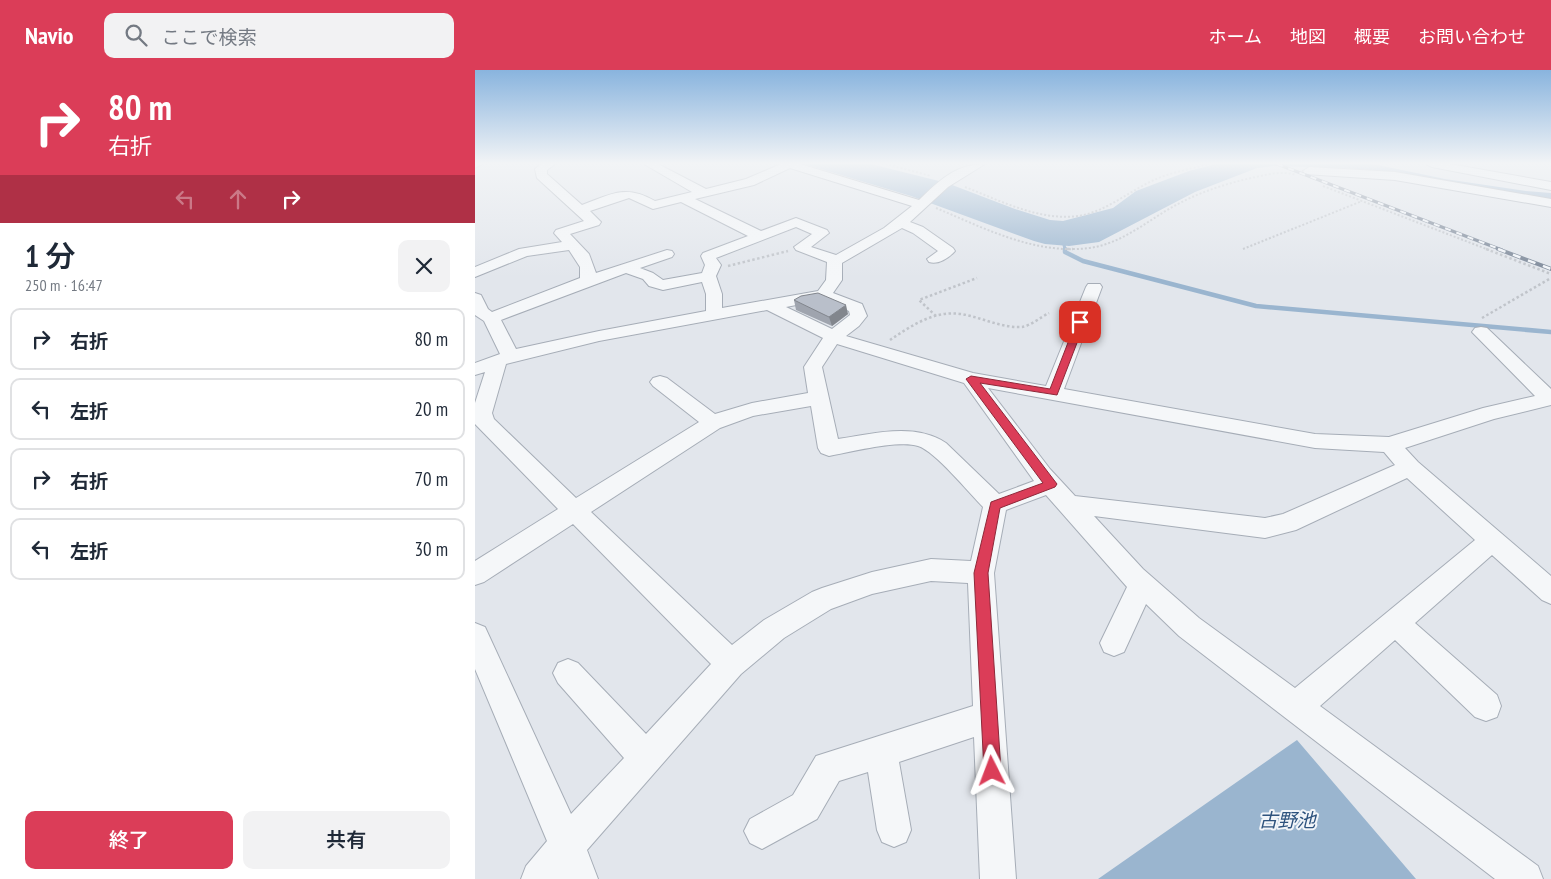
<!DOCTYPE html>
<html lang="ja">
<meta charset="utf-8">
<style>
body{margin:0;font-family:"PT Sans Narrow","Noto Sans JP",sans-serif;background:#f2f2f3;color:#1f2937;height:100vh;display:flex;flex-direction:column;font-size:19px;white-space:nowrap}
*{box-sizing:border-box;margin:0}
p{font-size:16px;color:#747a83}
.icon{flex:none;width:28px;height:28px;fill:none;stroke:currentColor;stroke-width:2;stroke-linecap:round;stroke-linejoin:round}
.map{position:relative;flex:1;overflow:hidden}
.panel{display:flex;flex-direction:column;background:#fff;width:475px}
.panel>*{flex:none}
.top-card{background:#db3d58;color:#fff;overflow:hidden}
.pin{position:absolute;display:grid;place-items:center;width:42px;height:42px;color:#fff;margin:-21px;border-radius:10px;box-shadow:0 2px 8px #0006}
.me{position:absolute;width:55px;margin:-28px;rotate:357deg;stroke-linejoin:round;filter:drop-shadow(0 0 4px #0008)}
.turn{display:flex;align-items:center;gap:18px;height:105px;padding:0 25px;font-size:22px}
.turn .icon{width:65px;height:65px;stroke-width:2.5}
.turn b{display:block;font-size:35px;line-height:42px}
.lanes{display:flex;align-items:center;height:48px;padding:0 25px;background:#0003;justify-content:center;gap:25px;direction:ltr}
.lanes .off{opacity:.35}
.round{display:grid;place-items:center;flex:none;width:52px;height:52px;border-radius:10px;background:#f2f2f3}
.headline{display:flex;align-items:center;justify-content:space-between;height:85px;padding:0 25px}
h1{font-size:30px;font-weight:600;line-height:38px}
.cta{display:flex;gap:10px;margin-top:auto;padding:10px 25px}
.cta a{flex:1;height:58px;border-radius:10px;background:#db3d58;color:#fff;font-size:20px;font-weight:600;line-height:58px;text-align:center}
.cta a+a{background:#f2f2f3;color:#1f2937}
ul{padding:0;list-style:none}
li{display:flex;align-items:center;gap:15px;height:62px;margin:0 10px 8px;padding:0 15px;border:2px solid #e0e1e3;border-radius:10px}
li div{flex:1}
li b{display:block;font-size:19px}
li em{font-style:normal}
header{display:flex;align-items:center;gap:30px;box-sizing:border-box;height:70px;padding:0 25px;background:#db3d58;color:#fff}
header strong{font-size:24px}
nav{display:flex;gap:28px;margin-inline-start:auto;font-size:18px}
.search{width:350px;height:45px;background:#f2f2f3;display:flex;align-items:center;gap:12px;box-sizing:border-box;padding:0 18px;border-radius:10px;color:#747a83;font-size:19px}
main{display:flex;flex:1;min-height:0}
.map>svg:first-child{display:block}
</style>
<header>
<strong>Navio</strong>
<div class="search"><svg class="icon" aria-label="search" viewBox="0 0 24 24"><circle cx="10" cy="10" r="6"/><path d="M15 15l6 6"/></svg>ここで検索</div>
<nav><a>ホーム</a><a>地図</a><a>概要</a><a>お問い合わせ</a></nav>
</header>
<main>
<section class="panel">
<div class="top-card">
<div class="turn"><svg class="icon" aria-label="right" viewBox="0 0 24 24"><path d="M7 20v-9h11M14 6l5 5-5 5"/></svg><div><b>80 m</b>右折</div></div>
<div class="lanes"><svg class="icon off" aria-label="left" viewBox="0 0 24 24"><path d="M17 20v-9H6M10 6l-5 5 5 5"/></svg><svg class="icon off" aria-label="ahead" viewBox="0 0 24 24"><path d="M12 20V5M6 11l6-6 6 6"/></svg><svg class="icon" aria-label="right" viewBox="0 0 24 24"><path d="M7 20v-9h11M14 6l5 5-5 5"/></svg></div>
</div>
<div class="headline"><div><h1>1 分</h1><p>250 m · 16:47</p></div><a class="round"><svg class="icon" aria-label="close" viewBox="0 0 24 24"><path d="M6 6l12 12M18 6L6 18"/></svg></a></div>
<ul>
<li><svg class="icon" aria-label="right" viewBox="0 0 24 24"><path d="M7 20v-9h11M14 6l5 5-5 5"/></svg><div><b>右折</b></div><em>80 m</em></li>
<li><svg class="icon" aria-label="left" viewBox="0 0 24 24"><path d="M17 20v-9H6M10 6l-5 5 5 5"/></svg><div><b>左折</b></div><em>20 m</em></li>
<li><svg class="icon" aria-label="right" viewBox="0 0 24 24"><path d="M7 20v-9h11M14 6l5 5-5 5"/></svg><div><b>右折</b></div><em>70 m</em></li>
<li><svg class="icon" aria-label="left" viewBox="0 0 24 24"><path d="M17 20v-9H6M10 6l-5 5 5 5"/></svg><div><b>左折</b></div><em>30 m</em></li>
</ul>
<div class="cta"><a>終了</a><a>共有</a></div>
</section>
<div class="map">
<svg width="1076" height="809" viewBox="0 0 1076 809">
<rect width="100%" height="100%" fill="#e2e6ec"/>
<path fill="#9ab5cf" d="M 329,94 L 396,94 L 472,113 L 540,139 L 575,150 L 588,151 L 638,138 L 661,121 L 714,101 L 741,94 L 898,94 L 970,109 L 1051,121 L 1076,123 L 1076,130 L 914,102 L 871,98 L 800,96 L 782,98 L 720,122 L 624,172 L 594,176 L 570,174 L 559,171 L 436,126 Z
M 822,670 L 941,809 L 623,809 Z"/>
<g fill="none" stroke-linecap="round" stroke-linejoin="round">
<path stroke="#9ab5cf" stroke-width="3" d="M 588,169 L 590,180"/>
<path stroke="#9ab5cf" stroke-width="4.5" d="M 590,179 L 590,182 L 608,191 L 781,236 L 1076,262"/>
<g stroke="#a6adb7" stroke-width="2">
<path id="minor" d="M 0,94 L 7,94 L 0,98 Z
M 66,94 L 80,94 L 72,100 L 72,104 L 107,135 C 136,124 151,114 180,131 L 217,122 L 169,94 L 183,94 L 231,119 L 271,109 L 306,94 L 325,94 L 444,130 C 464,111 480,94 510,94 L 473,117 L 435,152 L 448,157 L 478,178 L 480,181 C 474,188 463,195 454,192 L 452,189 L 463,181 L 438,163 L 427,158 L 367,193 L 367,210 L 358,223 L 387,234 L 392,246 L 384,256 L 371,266 L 498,303 L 571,316 L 611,217 L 613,214 L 625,214 L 627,217 L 589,319 L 840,364 L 914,367 L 1008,338 L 1060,326 L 997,262 L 1000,258 L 1006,257 L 1012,258 L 1076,319 L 1076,335 L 1019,349 L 930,378 L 943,392 L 1076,506 L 1076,534 L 1067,530 L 1017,485 L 940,553 L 1022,625 L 1026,636 L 1022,647 L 1011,651 L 1000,647 L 920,570 L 845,636 L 1063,796 L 1068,809 L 1020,809 L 704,566 L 671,534 L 649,582 L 639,586 L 629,582 L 625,573 L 652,517 L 571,425 L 531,440 L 519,503 L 541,809 L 505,809 L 499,667 L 424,692 L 436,760 L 431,772 L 419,777 L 407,772 L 402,760 L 393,702 L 364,711 L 342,749 L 287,779 L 275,773 L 269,761 L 275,749 L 318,725 L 341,686 L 498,636 L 493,513 L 456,511 L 397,524 L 356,539 L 309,568 L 266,604 L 112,780 L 123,809 L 46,809 L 51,796 L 72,771 L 0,599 L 0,553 L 10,557 L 96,744 L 149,688 L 83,613 L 78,603 L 83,593 L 93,589 L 103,593 L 171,664 L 236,594 L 98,454 L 9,512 L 0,515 L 0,491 L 83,439 L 0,354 L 0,333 L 10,302 L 0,305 L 0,293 L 25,284 L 9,251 L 0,245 L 0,223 L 6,225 L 13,239 L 17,242 L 105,208 L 105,197 L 94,180 L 52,186 L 0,207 L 0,197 L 44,179 L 87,172 L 79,163 L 81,160 L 109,151 L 62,108 L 60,99 ZM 315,98 L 437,136 L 409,158 L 361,185 L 336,177 L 354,163 L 352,160 L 321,148 L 286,161 L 220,129 L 279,115 ZM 154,128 L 178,139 L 206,132 L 273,166 L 228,183 L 226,186 L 230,195 L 227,203 L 188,210 L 178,203 L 165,198 L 197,187 L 199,184 L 197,181 L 192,180 L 121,203 L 114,184 L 95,164 L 124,155 L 126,152 L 115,141 ZM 321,157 L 337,164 L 319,177 L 321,180 L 352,192 L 351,210 L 343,221 L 247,238 L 247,224 L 241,206 L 246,195 L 241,188 ZM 151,203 L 168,209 L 174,216 L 188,220 L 227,212 L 231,224 L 231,241 L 124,261 L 41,279 L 26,250 ZM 347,230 L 374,241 L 375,245 L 357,259 L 311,237 ZM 292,240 L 348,268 L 329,297 L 333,323 L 277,333 L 240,344 L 192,308 L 185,306 L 178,308 L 175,312 L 178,316 L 224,352 L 101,428 L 19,349 L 17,343 L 31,294 L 124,271 ZM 362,274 L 489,313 L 559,411 L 524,424 L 471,373 C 439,352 398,364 363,369 L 347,297 ZM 513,318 L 840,378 L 909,382 L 920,395 L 808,444 L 790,448 L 600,426 L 575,399 ZM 336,336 L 343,378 L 346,383 L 354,386 C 376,382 423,370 443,376 C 460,381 494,423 508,437 L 496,491 L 456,489 L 397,502 L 347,518 L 337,522 L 289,550 L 257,575 L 116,442 L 245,358 L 278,346 ZM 932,408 L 1000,470 L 820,618 L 724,548 L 668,499 L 619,446 L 790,468 L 821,460 Z
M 951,94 L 975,94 L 1076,112 L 1076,120 L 957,97 Z
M 834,97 L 920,102 L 1076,129 L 1076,137 L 920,110 L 830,104 L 828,101 Z"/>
</g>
<path stroke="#c0c4ca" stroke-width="2" stroke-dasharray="2 2" stroke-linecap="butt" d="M 410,94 L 456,106
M 848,116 L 1014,180
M 490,117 C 526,131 564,151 603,146 C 631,142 654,121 679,110 C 696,102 716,99 734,94
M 461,138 C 509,158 560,185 614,178 C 647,174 673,150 701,135 C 725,122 750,114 776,108 C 791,105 806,100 821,105
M 768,179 L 887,131"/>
<path stroke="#c0c4ca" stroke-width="2.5" stroke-dasharray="2.5 2.5" stroke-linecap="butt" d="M 592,179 L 598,179
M 1011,179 L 1076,204
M 253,196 L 313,181
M 461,246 L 444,230 L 502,208
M 1007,248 L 1076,208
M 415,270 C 436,256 459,240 486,244 C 506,247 525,258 547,257 C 555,256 566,247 574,243"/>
<use href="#minor" fill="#f5f7f9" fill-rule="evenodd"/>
<g stroke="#7a8697" stroke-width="3">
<path id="rail-far1" d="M 802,94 L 1027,180"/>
</g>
<g stroke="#7a8697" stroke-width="4">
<path id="rail" d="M 1023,179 L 1076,199"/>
</g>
<use href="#rail-far1" stroke="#f2f5f9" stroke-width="2" stroke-dasharray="6" stroke-linecap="butt"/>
<use href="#rail" stroke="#f2f5f9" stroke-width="2.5" stroke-dasharray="8" stroke-linecap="butt"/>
</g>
<path fill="#9fa4ae" d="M 319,230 L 373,244 L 357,256 L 321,240 Z"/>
<path fill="#82868d" d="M 371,235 L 373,244 L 357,256 L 354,247 Z"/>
<path fill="#b9bfca" stroke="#82868d" d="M 343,223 L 371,235 L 354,247 L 319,230 L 326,226 Z"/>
<linearGradient id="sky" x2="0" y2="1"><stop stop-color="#89b4de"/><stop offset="0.45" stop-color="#f2f4f6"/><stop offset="1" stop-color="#f2f4f6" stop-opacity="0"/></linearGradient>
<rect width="1076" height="207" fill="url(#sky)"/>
<path fill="#db3d58" stroke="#8e2839" d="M 605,250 L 610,252 L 582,325 L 505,313 L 582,414 L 580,417 L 525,438 L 513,503 L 526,701 L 523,707 L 517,709 L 511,707 L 509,701 L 499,503 L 516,432 L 568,413 L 491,309 L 496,306 L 575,319 L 601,252 Z"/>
<g text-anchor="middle" stroke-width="4" stroke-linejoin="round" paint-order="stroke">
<g font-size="19" font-style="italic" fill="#2e537e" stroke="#f2f5f9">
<text x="812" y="757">古野池</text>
</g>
</g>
</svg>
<div class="pin" style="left:605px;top:252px;background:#d93025"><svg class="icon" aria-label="arrive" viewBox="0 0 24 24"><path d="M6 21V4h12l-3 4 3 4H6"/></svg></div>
<svg class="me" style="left:517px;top:701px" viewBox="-20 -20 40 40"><path d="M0-17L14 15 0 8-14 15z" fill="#db3d58" stroke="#fff" stroke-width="4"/></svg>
</div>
</main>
